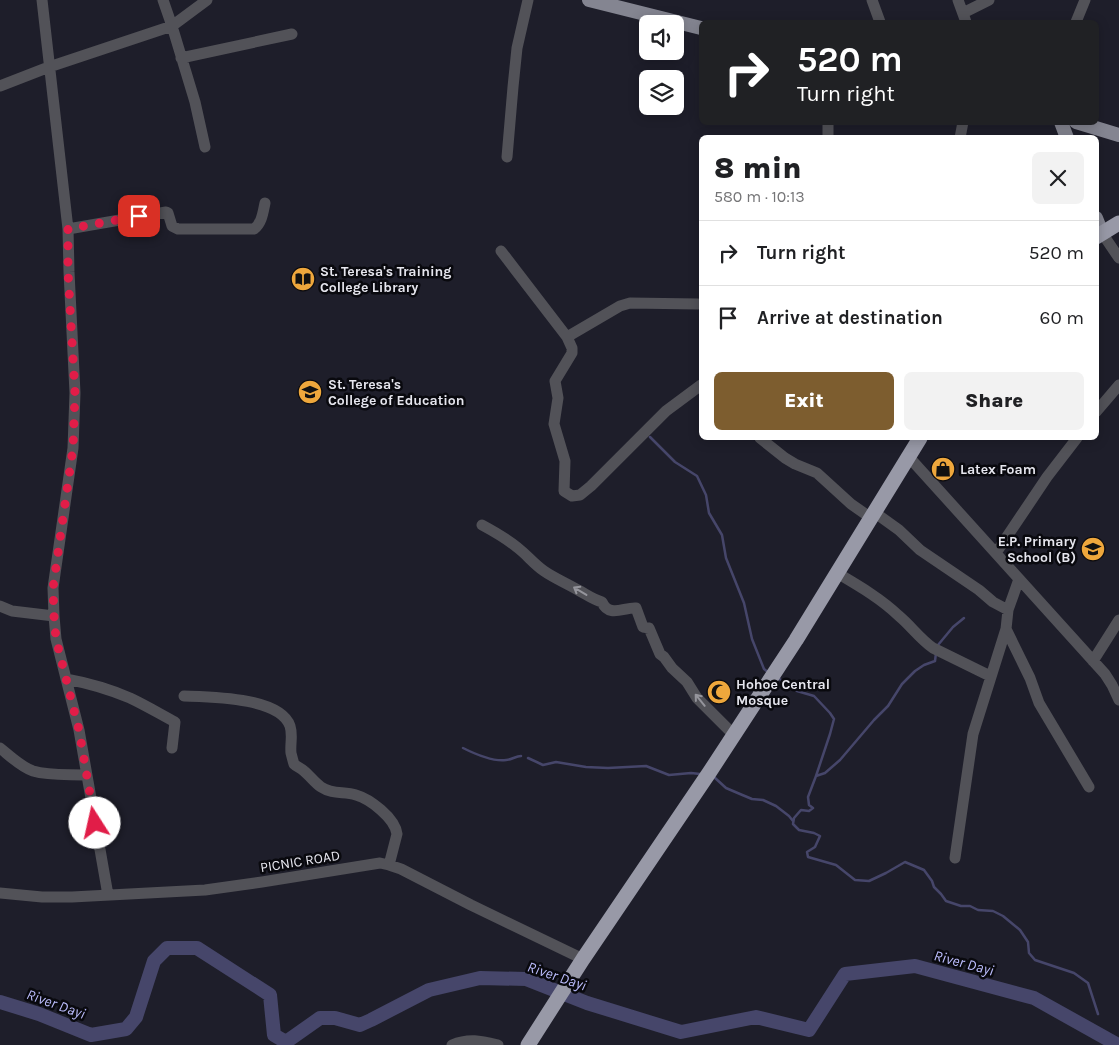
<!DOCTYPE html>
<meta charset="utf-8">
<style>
body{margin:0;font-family:Karla,sans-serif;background:#f2f2f2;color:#202124;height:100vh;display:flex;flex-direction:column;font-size:19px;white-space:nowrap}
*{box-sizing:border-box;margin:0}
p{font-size:16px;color:#757577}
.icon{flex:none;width:28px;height:28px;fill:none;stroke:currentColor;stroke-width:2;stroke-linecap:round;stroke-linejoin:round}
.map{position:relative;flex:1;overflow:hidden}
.panel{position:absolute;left:699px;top:135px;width:400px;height:305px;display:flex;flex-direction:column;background:#fff;border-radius:8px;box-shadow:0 2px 12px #0003}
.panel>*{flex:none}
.hud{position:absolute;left:699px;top:20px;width:400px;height:105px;border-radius:8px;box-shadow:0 2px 12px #0003;background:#202124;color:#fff;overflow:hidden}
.controls{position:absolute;left:639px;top:15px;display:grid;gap:10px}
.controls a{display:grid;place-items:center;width:45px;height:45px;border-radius:8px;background:#fff;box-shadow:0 2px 12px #0003;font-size:25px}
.pin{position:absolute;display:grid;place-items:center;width:42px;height:42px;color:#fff;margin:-21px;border-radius:10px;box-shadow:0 2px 8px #0006}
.me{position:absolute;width:55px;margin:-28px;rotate:350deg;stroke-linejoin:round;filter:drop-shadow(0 0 4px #0008)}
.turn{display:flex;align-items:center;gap:18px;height:105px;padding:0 15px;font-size:22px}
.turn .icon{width:65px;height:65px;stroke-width:2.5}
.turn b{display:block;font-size:35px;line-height:42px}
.round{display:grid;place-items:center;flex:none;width:52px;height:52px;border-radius:8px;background:#f2f2f2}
.headline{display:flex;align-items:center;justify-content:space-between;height:85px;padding:0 15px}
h1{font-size:30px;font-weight:800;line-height:38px}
.primary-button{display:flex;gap:10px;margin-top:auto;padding:10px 15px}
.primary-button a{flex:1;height:58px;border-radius:8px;background:#7d5d2f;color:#fff;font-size:20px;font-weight:800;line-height:58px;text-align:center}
.primary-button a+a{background:#f2f2f2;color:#202124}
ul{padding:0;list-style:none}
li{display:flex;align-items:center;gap:15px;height:65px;padding:0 15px;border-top:1px solid #e0e0e0}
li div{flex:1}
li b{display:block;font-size:19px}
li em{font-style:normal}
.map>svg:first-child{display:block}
</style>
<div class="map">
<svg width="1119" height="1045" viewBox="0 0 1119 1045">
<rect width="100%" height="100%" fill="#1e1e2a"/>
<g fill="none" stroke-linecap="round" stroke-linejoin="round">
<path stroke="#46466a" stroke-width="2.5" d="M 650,437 L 675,462 L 697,476 L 706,495 L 709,513 L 722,535 L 726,558 L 744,603 L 752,639 L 764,669 L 769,673
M 938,645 L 953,627 L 964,618
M 936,653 L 935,661 L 924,665 L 915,671 L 902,684 L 888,706 L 874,720 L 840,760 L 825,773 L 816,776 L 808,797 L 809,805 L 813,808 L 809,811 L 801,810 L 794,818 L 793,824 L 799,830 L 814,833 L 820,836 L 815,847 L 807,852 L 808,857 L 836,865 L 855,880 L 869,881 L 886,873 L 905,862 L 924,870 L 932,881 L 934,887 L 941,894 L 946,901 L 961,906 L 970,906 L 978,910 L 993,911 L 1003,916 L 1020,930 L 1028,942 L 1029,953 L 1035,960 L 1074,973 L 1088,983 L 1098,1014
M 778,678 L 797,691 L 814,696 L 830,713 L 834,719 L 830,734 L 816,776
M 463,748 C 475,754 492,762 506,760 C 511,760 516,756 521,756
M 528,758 L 543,765 L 556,762 L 586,767 L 608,768 L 646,766 L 669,775 L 691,773 L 700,774
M 714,777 L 726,788 L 740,794 L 752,799 L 763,800 L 776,806 L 789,816 L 793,821"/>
<path stroke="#46466a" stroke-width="14" d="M 0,1002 L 39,1014 L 91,1035 L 126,1029 L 136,1017 L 154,961 L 167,948 L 197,948 L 270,995 L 274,1035 L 286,1042 L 320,1018 L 335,1018 L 360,1025 L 371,1020 L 429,990 L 480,978 L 526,979 L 587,1003 L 681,1032 L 756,1017 L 809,1030 L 845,974 L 915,966 L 1034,998 L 1118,1045"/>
<path stroke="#525258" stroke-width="11" d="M 42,0 L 68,229 L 69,272 L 75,393 L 73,448 L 53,588 L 54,616 L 56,639 L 79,730 L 108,895
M 163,0 L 172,26 L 207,0
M 872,0 L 880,22
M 958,0 L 966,22
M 963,13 L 989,0
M 1076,22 L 1085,0
M 181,58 L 292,34
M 0,86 L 49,67 L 172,26 L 195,102 L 205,147
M 828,122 L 828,138
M 960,138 L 963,122
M 507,157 L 513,87 L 517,48 L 528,0
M 68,229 L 166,212 L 168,213 L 172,226 L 178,229 L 254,229 C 262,223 263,212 265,203
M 1102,233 L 1119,258
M 501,251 L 567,337 L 572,348 L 572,353 L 555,381 L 558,398 L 554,424 L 565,461 L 564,491 L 572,496 L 580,495 L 591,486 L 666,411 L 701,385
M 567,337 L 620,306 L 630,303 L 698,304
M 1096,412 L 1119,385
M 760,438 L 785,458 L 795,464 L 817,473 L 851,504 L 871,518
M 908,456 L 1105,674 L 1112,685 L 1119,700
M 874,512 L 899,530 L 920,550 L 979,590 L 993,602 L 1008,610
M 482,525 C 495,532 507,539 518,548 C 527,555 534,564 544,571 C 554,578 566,583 578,590 C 586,594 592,599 602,602 C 609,618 624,607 636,608 L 643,627 L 649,628 L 660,654 L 664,657 L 672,668 L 687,682 L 697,698 L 734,735
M 996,553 L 1047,477 L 1077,438
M 837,573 C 859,586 880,598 899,616 C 911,626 920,639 933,648 L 990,676
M 1019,579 L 1008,610 L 1006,629 L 1030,678 L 1039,703 L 1089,787
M 0,606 L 12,611 L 54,616
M 1093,661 L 1119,620
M 66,679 C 88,683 109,689 130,698 C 145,705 160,714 175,722 L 172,748
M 184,696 C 210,697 280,697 290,726 C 293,735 290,744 291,753 C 292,757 293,761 294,764 C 297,767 301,768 304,771 C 310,776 315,783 321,787 C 333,795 344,791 356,795 C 370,799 395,818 397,834 L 389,865
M 0,748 C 10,756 21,767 33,771 C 50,776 69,774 86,775
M 955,858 L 973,734 L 1006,629
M 0,893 L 42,897 L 72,897 L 205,890 L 262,882 L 380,863 L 389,865 L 401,869 L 471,905 L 583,959
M 452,1045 C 469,1038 481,1041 498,1045"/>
<path stroke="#848591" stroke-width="14" d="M 589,0 L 701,28
M 1061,122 L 1067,138
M 1076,122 L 1119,135
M 1096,218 L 1102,233"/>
<path stroke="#9899a7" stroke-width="15" d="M 1096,237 L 1119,223
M 528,1045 L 583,959 L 709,773 L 796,640 L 920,438"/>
</g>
<defs><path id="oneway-shaft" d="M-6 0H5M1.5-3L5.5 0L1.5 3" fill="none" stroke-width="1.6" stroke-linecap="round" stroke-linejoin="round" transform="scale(1.25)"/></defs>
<g stroke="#95959c">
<use href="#oneway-shaft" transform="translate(580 591) rotate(-149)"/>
<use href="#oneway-shaft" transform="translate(700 700) rotate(-129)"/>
</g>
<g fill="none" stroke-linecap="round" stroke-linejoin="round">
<path stroke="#e11d48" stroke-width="9" stroke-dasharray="0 16.2" d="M 95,823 L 79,730 L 56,639 L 54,616 L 53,588 L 73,448 L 75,393 L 68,272 L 68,229 L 139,216"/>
</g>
<defs>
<g id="library-disc" transform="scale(1.25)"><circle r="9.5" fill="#eea73c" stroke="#09090e"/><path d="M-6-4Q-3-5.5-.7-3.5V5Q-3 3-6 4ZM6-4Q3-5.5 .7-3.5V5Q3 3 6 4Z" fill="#111"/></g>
<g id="university-disc" transform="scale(1.25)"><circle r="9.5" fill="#eea73c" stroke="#09090e"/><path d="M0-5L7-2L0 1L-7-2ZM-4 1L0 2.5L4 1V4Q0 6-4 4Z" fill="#111"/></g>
<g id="shop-disc" transform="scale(1.25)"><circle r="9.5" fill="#eea73c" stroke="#09090e"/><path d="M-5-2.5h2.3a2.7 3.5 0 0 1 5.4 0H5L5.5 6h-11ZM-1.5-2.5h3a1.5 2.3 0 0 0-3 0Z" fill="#111"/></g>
<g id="school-disc" transform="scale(1.25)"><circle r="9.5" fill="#eea73c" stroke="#09090e"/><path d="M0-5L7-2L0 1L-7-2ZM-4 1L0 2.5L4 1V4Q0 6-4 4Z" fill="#111"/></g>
<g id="mosque-disc" transform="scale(1.25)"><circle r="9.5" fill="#eea73c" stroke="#09090e"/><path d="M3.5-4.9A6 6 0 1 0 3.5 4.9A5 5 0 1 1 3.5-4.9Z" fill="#111"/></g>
</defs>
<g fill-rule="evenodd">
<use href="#library-disc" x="303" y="279"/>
<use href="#university-disc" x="310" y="392"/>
<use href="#shop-disc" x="943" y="469"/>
<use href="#school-disc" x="1093" y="549"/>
<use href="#mosque-disc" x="719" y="692"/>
</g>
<g text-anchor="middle" stroke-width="5" stroke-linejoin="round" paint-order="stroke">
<g font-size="14" font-weight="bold" fill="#e6e6ee" stroke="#09090e" text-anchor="start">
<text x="320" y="276">St. Teresa's Training<tspan x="320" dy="16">College Library</tspan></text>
<text x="328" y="389">St. Teresa's<tspan x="328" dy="16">College of Education</tspan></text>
<text x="960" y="474">Latex Foam</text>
<text x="1076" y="546" text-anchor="end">E.P. Primary<tspan x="1076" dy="16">School (B)</tspan></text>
<text x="736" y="689">Hohoe Central<tspan x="736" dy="16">Mosque</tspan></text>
</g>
<g font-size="14" fill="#e6e6ee" stroke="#09090e">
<text transform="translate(300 861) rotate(-9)" y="5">PICNIC ROAD</text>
</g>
<g font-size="15" font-style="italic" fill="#bbbcfc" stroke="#09090e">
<text transform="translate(964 963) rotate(15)" y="5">River Dayi</text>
<text transform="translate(557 976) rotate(19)" y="5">River Dayi</text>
<text transform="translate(56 1004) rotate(20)" y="5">River Dayi</text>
</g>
</g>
</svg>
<div class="controls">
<a><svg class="icon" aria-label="sound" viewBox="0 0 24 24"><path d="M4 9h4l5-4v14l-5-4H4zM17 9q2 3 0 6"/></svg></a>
<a><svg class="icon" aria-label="layers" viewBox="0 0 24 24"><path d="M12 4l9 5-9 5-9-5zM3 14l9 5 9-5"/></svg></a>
</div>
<div class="pin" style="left:139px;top:216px;background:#d93025"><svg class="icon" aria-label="arrive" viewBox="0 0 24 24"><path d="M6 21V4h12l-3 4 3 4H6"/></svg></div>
<svg class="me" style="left:95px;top:823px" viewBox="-20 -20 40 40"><circle r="19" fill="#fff"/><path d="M0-13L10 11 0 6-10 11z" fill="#e11d48"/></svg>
<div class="hud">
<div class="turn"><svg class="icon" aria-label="right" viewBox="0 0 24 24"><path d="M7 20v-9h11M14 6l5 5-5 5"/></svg><div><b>520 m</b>Turn right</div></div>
</div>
<section class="panel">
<div class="headline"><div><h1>8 min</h1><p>580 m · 10:13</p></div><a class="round"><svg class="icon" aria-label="close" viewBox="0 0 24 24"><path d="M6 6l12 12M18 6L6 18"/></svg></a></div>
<ul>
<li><svg class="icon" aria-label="right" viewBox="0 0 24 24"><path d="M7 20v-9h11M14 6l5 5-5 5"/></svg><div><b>Turn right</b></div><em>520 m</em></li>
<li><svg class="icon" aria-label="arrive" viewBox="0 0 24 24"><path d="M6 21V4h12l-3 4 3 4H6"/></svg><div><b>Arrive at destination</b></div><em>60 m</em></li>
</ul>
<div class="primary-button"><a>Exit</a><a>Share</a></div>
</section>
</div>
